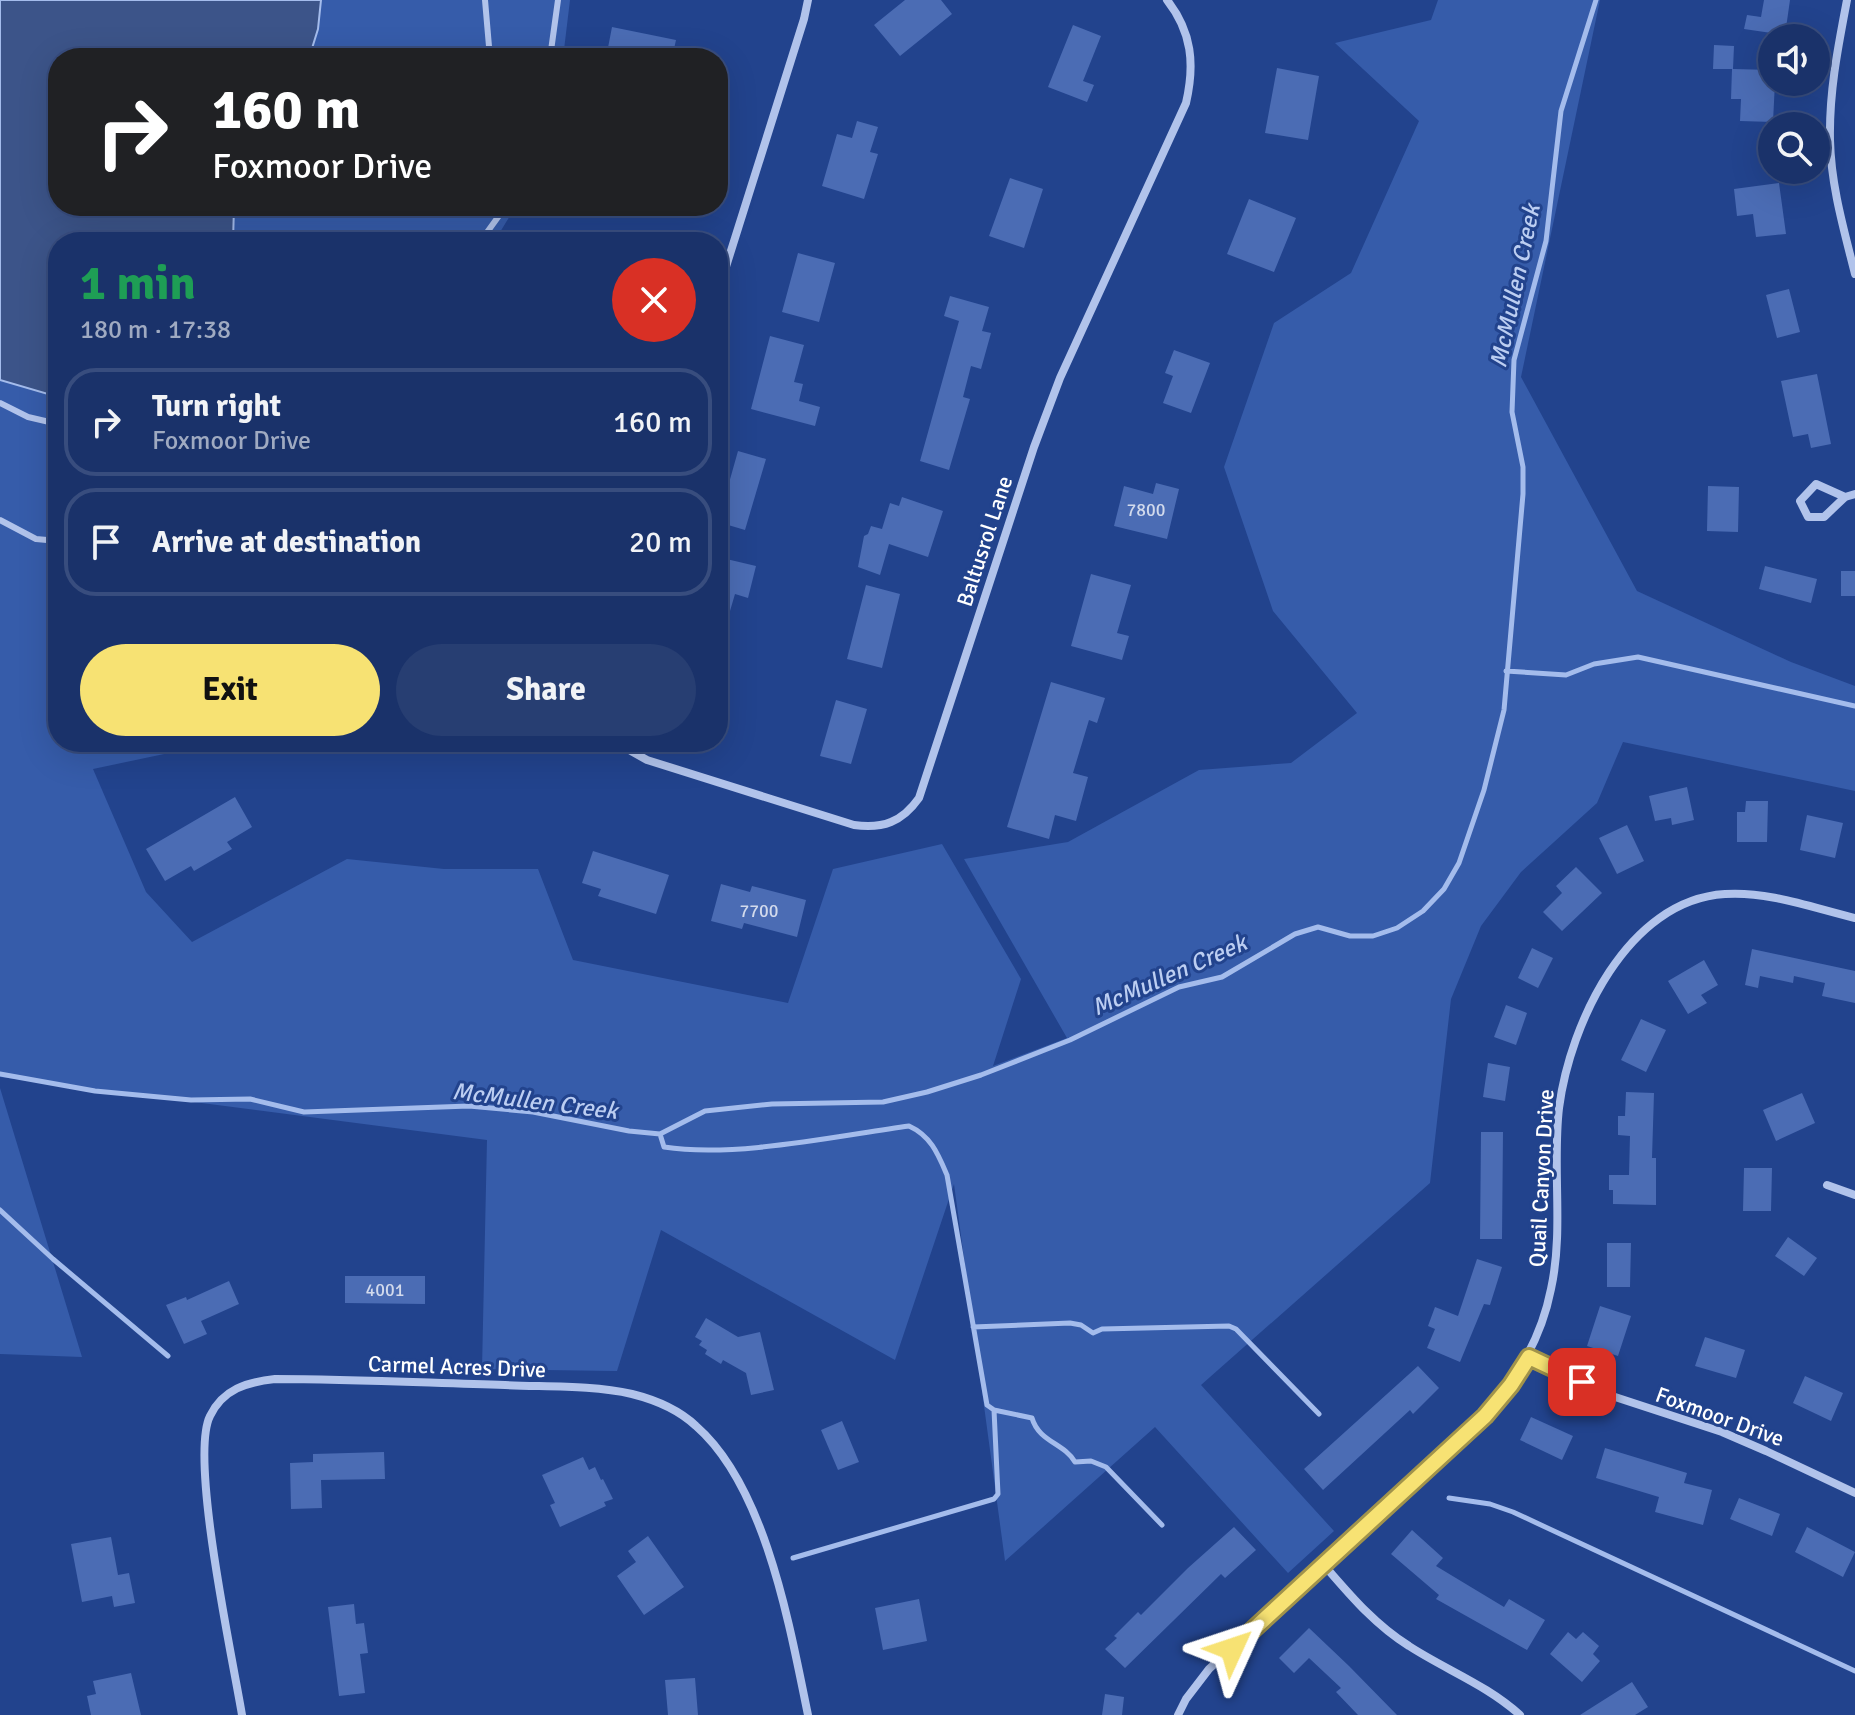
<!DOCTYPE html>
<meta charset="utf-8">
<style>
body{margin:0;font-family:Signika,sans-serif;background:#273e72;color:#f1f3f6;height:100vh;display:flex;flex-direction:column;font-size:30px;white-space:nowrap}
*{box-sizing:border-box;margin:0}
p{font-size:26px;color:#9faac1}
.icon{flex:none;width:44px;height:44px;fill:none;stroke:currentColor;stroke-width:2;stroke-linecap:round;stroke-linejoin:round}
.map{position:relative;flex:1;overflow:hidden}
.side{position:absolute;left:48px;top:232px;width:680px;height:520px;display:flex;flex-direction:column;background:#1a326a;border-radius:32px;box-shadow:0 8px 32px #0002,0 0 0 2px #384d7e}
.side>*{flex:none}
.guide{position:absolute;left:48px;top:48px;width:680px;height:168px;border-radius:32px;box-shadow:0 8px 32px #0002,0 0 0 2px #384d7e;background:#202124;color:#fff;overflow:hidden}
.controls{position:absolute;left:1758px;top:24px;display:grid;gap:16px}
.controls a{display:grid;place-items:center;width:72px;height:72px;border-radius:50%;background:#1a326a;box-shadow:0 8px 32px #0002,0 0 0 2px #384d7e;font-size:40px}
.pin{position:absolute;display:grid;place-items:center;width:68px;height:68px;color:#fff;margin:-34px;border-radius:16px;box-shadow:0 4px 12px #0006}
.me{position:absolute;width:88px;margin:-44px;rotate:48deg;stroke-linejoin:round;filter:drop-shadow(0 0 6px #0008)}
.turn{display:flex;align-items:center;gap:28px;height:168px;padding:0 32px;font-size:36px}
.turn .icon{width:104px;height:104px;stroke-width:2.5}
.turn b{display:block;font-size:56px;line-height:68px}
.round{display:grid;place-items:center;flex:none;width:84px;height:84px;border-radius:42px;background:#273e72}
.summary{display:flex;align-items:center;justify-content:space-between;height:136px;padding:0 32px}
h1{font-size:48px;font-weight:700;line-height:60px;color:#1e9e55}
.button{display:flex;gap:16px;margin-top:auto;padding:16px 32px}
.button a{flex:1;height:92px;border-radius:48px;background:#f7e273;color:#111;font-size:32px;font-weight:700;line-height:92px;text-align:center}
.button a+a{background:#273e72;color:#f1f3f6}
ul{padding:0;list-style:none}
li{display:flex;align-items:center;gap:24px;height:108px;margin:0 16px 12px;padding:0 16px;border:4px solid #384d7e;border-radius:32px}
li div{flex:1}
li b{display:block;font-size:30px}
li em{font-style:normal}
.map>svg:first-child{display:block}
</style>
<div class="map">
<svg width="1855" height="1715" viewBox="0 0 1855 1715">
<rect width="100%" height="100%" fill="#22438d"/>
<path fill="#365caa" d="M 0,0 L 570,0 L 563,58 L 58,58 L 58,206 L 516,206 L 494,242 L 58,242 L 58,742 L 221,742 L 93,769 L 146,892 L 192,942 L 347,859 L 444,869 L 538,869 L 573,960 L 788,1003 L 833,869 L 942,844 L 1021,979 L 993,1066 L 1067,1038 L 964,859 L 1068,842 L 1199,770 L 1291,763 L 1357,713 L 1273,611 L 1224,467 L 1274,323 L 1351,273 L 1419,121 L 1335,43 L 1431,20 L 1438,0 L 1600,0 L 1521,377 L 1637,591 L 1791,662 L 1855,686 L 1855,791 L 1623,742 L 1597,803 L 1521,872 L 1481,926 L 1451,999 L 1430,1183 L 1201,1385 L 1334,1531 L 1288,1573 L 1155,1427 L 1005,1561 L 954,1184 L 895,1360 L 661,1230 L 617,1371 L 482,1369 L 487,1140 L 0,1077 Z
M 0,1088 L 82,1357 L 0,1354 Z"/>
<path fill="#3c5489" stroke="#a4bcec" stroke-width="2" d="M 0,0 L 321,0 L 318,29 L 309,58 L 58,58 L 58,206 L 234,206 L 233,242 L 58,242 L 58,397 L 0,380 Z"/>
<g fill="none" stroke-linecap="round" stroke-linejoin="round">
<path stroke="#a4bcec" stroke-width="5" d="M 1506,671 L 1566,675 L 1594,664 L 1638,657 L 1855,706
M 0,1074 L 95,1091 L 191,1100 L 250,1099 L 304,1112 L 469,1106 L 533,1112 L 629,1131 L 660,1134 L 705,1111 L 772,1104 L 883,1102 L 927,1092 L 981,1075 L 1070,1040 L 1179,987 L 1222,977 L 1295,934 L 1318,927 L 1350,936 L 1373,936 L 1397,928 L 1423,911 L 1444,889 L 1459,863 L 1484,790 L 1504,710 L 1523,494 L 1523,467 L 1512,412 L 1514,360 L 1546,241 L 1561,111 L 1596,0
M 660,1134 L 664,1147 C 736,1158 836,1136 909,1126 C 931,1136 938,1154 947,1175 L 987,1405 L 994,1410 L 1032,1418 C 1039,1442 1064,1443 1075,1462 L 1091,1461 L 1106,1467 L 1162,1525
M 0,1210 L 53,1259 L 168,1356
M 973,1327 L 1070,1323 L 1081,1325 L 1093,1333 L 1102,1329 L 1229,1326 L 1236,1329 L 1319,1414
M 1449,1498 L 1490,1504 L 1513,1512 L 1855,1671
M 793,1558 L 994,1499 L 998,1494 L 994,1410"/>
</g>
<path fill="#4b6cb4" d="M 905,0 L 941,0 L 952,14 L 900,56 L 874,25 Z
M 1764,0 L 1790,0 L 1785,35 L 1744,29 L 1747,15 L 1761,17 Z
M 1073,25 L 1101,36 L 1083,81 L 1094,85 L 1087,102 L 1048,87 Z
M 612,27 L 676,40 L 672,58 L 606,58 Z
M 1714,45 L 1734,46 L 1733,69 L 1772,70 L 1772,82 L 1775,82 L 1773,122 L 1740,121 L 1741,99 L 1731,99 L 1732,69 L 1713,69 Z
M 1277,68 L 1319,76 L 1308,140 L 1265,133 Z
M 857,121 L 878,127 L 870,152 L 878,154 L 864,199 L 822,186 L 837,134 L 852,138 Z
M 1010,178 L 1043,189 L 1024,248 L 989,236 Z
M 1779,183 L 1786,234 L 1756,237 L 1753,214 L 1737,216 L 1734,189 Z
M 1249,199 L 1296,218 L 1274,272 L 1227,254 Z
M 798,253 L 835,263 L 819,322 L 782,312 Z
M 1789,289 L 1800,332 L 1777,338 L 1766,295 Z
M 950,296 L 989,307 L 982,331 L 991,333 L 981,369 L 971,366 L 963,397 L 970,399 L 949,470 L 920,461 L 959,321 L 944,316 Z
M 770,336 L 804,345 L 794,382 L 803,384 L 799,401 L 820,407 L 815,426 L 751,409 Z
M 1174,350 L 1210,363 L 1191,413 L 1163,403 L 1173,376 L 1165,373 Z
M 1817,374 L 1831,444 L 1811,448 L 1808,434 L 1793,437 L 1781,381 Z
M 738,451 L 766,459 L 745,530 L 718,522 Z
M 1156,483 L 1179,489 L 1167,539 L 1114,526 L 1124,486 L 1153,494 Z
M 1708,486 L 1739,487 L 1738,532 L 1707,531 Z
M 902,497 L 943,511 L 928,557 L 889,544 L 880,575 L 858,567 L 864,536 L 868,534 L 871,526 L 882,529 L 890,503 L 899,506 Z
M 718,557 L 756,566 L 748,598 L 735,594 L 730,611 L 718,608 Z
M 1765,566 L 1817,579 L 1811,603 L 1759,589 Z
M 1841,571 L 1855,571 L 1855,596 L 1841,596 Z
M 1091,574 L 1131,585 L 1117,633 L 1129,636 L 1122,660 L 1071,646 Z
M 866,585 L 900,594 L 882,668 L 847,659 Z
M 1051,682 L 1105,698 L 1097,723 L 1089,720 L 1073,773 L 1088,777 L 1076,821 L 1055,815 L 1049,839 L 1007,827 Z
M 836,700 L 867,709 L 851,764 L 820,756 Z
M 1687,787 L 1694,820 L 1672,825 L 1671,818 L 1655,821 L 1649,796 Z
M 235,797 L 252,827 L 227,842 L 232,849 L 194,871 L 191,866 L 165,881 L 146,849 Z
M 1746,801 L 1768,801 L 1767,842 L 1737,842 L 1737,812 L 1745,812 Z
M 1807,815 L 1843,823 L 1835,858 L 1800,850 Z
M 1627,825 L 1644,861 L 1617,874 L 1599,838 Z
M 593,851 L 669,875 L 656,914 L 598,896 L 601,889 L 582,883 Z
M 1576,867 L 1602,893 L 1562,931 L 1543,912 L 1562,893 L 1556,886 Z
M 721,884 L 750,892 L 752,886 L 806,900 L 797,937 L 744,923 L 742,929 L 711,921 Z
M 1532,948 L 1553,958 L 1538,988 L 1518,978 Z
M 1752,949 L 1855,971 L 1855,1003 L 1822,996 L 1825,983 L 1794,976 L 1793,983 L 1760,976 L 1758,988 L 1745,985 Z
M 1704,960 L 1718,985 L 1701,995 L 1707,1003 L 1688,1014 L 1668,981 Z
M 1506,1005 L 1527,1013 L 1516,1045 L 1494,1037 Z
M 1641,1019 L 1666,1030 L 1646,1072 L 1621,1060 Z
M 1488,1063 L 1510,1067 L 1505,1101 L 1483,1097 Z
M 1626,1092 L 1654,1093 L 1652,1158 L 1656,1158 L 1656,1205 L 1613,1204 L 1613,1190 L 1609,1190 L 1609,1175 L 1629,1175 L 1630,1136 L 1618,1135 L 1618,1116 L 1625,1116 Z
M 1802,1093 L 1815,1123 L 1776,1141 L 1763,1110 Z
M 1481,1132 L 1503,1132 L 1502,1239 L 1480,1239 Z
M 1744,1168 L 1772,1168 L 1771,1211 L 1743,1211 Z
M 1788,1237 L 1817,1258 L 1804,1276 L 1775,1256 Z
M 1607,1243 L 1631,1243 L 1630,1287 L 1607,1287 Z
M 1477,1259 L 1502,1267 L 1490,1305 L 1484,1304 L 1460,1362 L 1427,1348 L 1435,1329 L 1428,1326 L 1435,1307 L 1458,1316 Z
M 345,1276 L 425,1276 L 425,1304 L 345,1303 Z
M 229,1281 L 239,1304 L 201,1321 L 207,1334 L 184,1344 L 166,1305 L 186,1297 L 187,1300 Z
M 1600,1306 L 1631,1316 L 1618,1356 L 1587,1346 Z
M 706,1318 L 738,1337 L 760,1332 L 774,1390 L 751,1395 L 746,1373 L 723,1360 L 721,1364 L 705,1354 L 707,1350 L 699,1345 L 702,1341 L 695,1337 Z
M 1705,1337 L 1745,1350 L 1736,1378 L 1695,1366 Z
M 1418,1366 L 1439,1388 L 1413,1414 L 1410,1410 L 1323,1490 L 1304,1469 Z
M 1805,1376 L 1843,1393 L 1831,1421 L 1793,1403 Z
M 1531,1417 L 1573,1436 L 1562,1460 L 1520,1440 Z
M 842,1421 L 859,1462 L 838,1470 L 821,1430 Z
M 1605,1448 L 1687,1473 L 1684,1483 L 1712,1490 L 1703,1525 L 1655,1512 L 1659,1497 L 1596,1478 Z
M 384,1452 L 385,1479 L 321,1480 L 322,1508 L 291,1509 L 290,1463 L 313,1462 L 313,1454 Z
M 583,1457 L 589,1470 L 595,1467 L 601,1480 L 603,1479 L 613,1499 L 604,1502 L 606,1506 L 560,1527 L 550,1505 L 555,1503 L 542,1475 Z
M 1739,1498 L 1780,1514 L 1772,1536 L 1730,1519 Z
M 1234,1527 L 1256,1550 L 1225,1578 L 1221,1574 L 1125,1668 L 1105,1649 L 1117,1638 L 1114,1636 L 1138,1612 L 1141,1615 L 1188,1568 Z
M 1807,1527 L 1855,1552 L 1843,1577 L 1795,1552 Z
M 1412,1530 L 1443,1558 L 1436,1566 L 1504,1607 L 1509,1599 L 1545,1620 L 1527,1650 L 1436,1599 L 1439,1595 L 1391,1554 Z
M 648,1536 L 684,1587 L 644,1615 L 617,1576 L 636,1562 L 628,1551 Z
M 111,1537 L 118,1575 L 129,1573 L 135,1603 L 114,1607 L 112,1596 L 82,1602 L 71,1544 Z
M 919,1599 L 927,1641 L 883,1650 L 875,1608 Z
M 354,1604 L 356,1624 L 364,1623 L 368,1653 L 360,1654 L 365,1693 L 339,1696 L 328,1607 Z
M 1309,1628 L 1349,1666 L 1397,1715 L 1358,1715 L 1336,1692 L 1341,1688 L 1309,1658 L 1294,1673 L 1279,1658 Z
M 1568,1632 L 1576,1639 L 1583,1632 L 1599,1646 L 1593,1654 L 1600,1661 L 1582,1682 L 1550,1654 Z
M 131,1673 L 141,1715 L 91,1715 L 87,1696 L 96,1694 L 93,1681 Z
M 695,1678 L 698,1715 L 668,1715 L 665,1680 Z
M 1632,1682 L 1648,1707 L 1635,1715 L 1580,1715 Z
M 1105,1694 L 1124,1697 L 1122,1715 L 1102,1715 Z"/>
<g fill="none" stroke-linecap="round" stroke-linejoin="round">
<path stroke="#b1c3eb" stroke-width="6" d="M 485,0 L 490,58
M 550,58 L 558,0
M 480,242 L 506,206
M 0,403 L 28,417 L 58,424
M 0,520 L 36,539 L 58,541"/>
<path stroke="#b1c3eb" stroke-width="8" d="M 1847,0 C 1838,47 1829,92 1830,140 C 1831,186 1844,230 1855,274
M 718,292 L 804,19 L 808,0
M 1845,497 L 1816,484 L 1800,501 L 1808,517 L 1824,517 L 1845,497 L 1855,494
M 621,742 L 631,751 L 647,760 L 854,825 C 883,829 902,822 919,798 L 1034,447 L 1060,378 L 1186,103 C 1195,64 1192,32 1167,0
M 1827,1185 L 1855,1195
M 1529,1357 L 1609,1395 L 1722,1432 L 1766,1451 L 1855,1493
M 1324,1565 C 1350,1595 1375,1625 1409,1646 C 1446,1670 1487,1685 1520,1715
M 242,1715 C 233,1660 189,1458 210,1416 C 223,1389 247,1382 275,1379 C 352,1379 429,1383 505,1385 C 546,1387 592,1385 632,1394 C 656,1400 678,1409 696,1426 C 766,1487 790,1628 808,1715
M 1178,1715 L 1186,1699 L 1209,1669 L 1485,1416 C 1517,1377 1541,1340 1551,1289 C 1564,1230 1552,1168 1559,1108 C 1570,1024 1627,900 1725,894 C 1768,891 1813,908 1855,918"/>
</g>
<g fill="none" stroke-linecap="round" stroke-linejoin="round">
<g stroke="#a1934b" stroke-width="20">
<path id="route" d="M 1232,1649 L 1485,1416 L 1511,1385 L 1529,1357 L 1582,1382"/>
</g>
<use href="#route" stroke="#f7e273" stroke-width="14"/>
</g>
<g text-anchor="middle" stroke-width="6" stroke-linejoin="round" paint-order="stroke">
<g font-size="18" fill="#d2daec">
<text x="1146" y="516">7800</text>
<text x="759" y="917">7700</text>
<text x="385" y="1296">4001</text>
</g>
<g font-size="22" fill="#fff" stroke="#22438d">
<text transform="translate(984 541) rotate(-72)" y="8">Baltusrol Lane</text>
<text transform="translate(1541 1178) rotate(-87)" y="8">Quail Canyon Drive</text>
<text transform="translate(457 1366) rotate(2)" y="8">Carmel Acres Drive</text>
<text transform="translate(1720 1416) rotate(20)" y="8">Foxmoor Drive</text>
</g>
<g font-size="24" font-style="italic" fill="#bccef2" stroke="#22438d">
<text transform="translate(1515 286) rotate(-78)" y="8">McMullen Creek</text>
<text transform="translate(1169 975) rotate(-24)" y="8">McMullen Creek</text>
<text transform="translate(535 1101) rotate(7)" y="8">McMullen Creek</text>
</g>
</g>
</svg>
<div class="controls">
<a><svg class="icon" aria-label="sound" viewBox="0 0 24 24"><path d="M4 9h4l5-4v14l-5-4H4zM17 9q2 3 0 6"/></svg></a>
<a><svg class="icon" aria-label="search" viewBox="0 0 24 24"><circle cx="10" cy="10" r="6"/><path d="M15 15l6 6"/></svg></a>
</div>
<div class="pin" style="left:1582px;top:1382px;background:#d93025"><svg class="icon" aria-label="arrive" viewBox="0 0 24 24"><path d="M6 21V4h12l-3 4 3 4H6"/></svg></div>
<svg class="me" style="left:1232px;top:1649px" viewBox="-20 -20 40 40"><path d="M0-17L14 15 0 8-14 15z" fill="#f7e273" stroke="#fff" stroke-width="4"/></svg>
<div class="guide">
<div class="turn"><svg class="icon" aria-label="right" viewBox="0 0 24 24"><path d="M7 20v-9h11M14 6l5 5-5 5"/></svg><div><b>160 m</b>Foxmoor Drive</div></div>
</div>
<section class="side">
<div class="summary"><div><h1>1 min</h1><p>180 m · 17:38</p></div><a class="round" style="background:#d93025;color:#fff"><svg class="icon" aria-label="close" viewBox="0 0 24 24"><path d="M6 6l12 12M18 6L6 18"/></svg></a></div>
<ul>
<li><svg class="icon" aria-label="right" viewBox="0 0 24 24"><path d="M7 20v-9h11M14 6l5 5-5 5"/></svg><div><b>Turn right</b><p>Foxmoor Drive</p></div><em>160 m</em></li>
<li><svg class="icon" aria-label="arrive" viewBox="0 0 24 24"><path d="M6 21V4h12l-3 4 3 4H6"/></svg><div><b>Arrive at destination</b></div><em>20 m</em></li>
</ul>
<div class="button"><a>Exit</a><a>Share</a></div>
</section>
</div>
